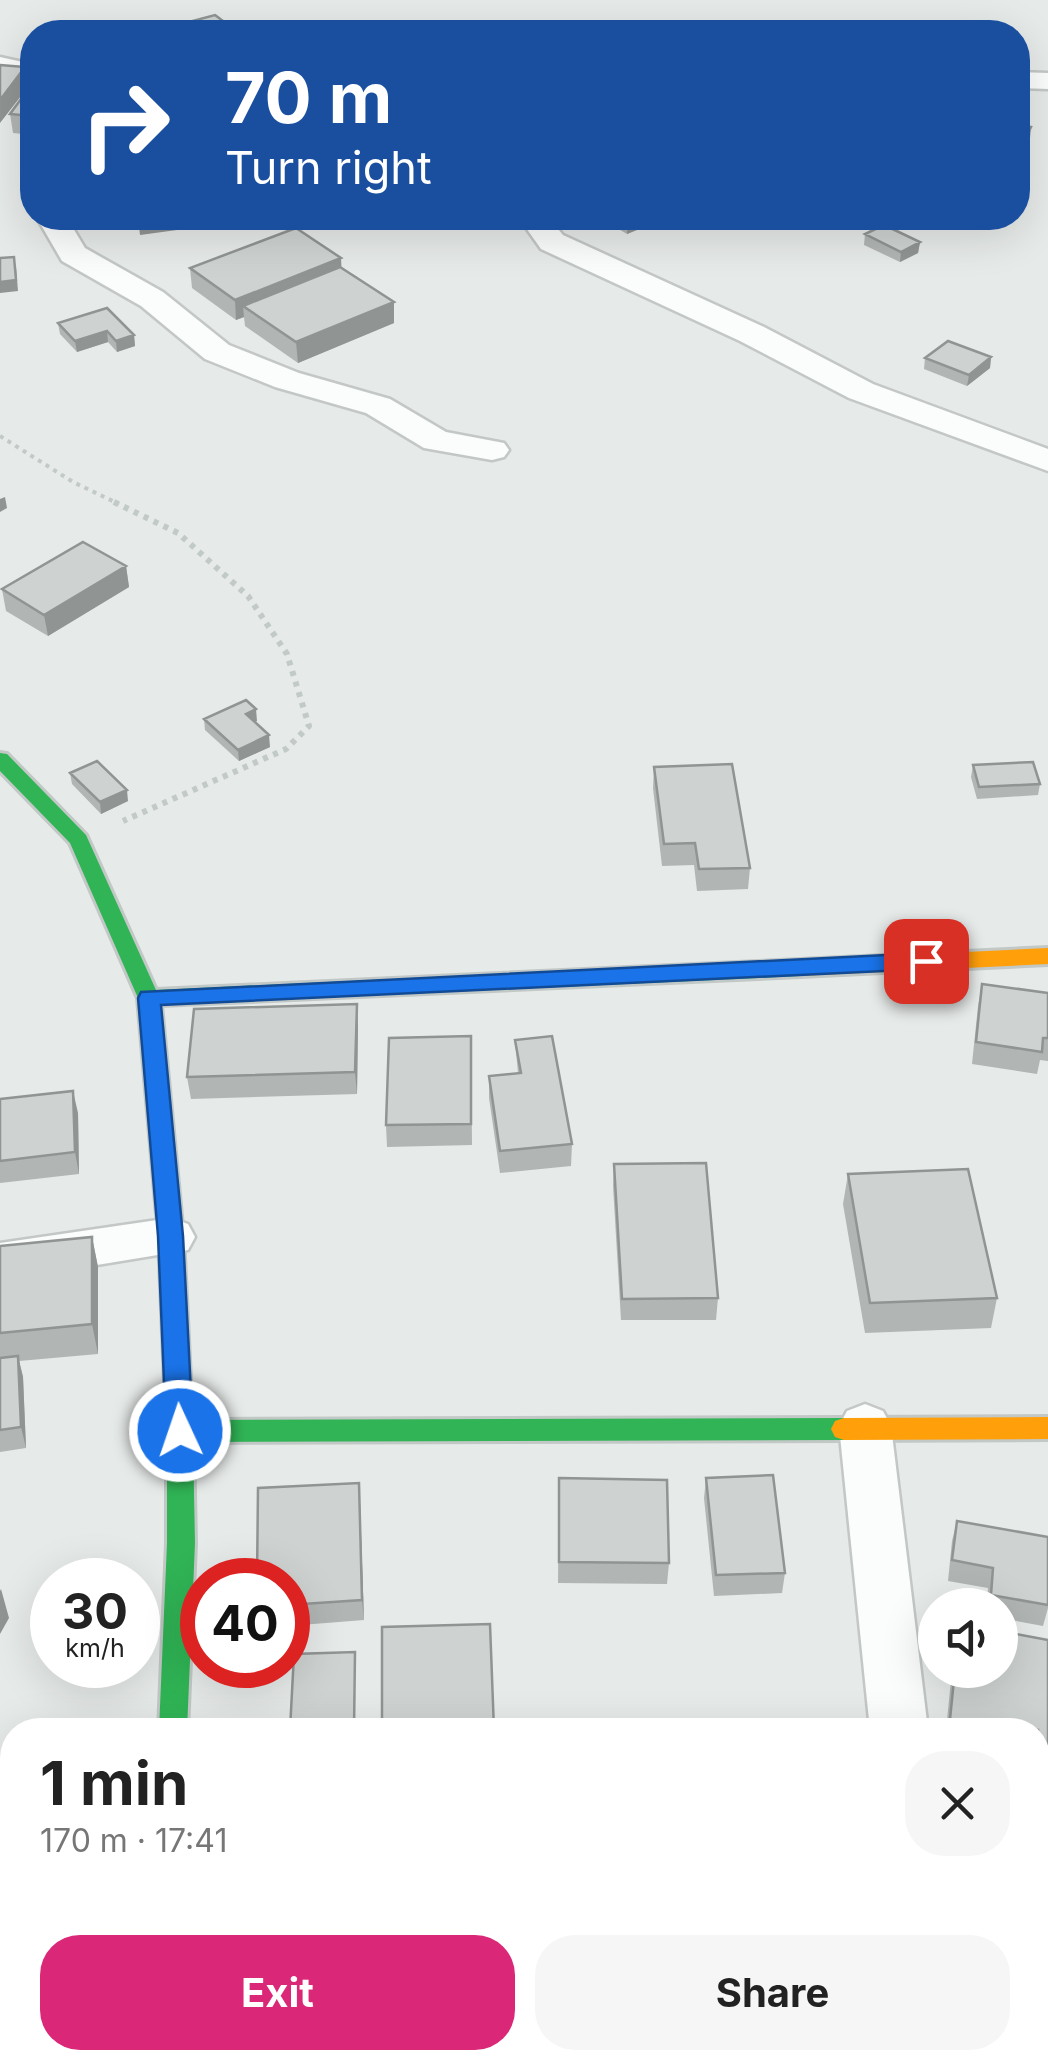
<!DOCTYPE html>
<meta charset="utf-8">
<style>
body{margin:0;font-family:Inter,sans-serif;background:#f6f6f6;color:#222;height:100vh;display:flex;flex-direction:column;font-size:38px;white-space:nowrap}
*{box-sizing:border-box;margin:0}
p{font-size:32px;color:#767676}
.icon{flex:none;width:55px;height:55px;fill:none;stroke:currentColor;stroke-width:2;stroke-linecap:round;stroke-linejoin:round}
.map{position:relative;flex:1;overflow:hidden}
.side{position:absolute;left:0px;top:1718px;width:1050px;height:352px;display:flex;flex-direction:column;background:#fff;border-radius:40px 40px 0 0;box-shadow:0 10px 40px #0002}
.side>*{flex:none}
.guide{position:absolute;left:20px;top:20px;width:1010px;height:210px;border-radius:40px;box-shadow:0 10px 40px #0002;background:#1a4fa0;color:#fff;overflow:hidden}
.controls{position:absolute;left:918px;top:1588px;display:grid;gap:20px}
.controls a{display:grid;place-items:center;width:100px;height:100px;border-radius:50%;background:#fff;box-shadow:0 10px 40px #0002;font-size:50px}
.speed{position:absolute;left:30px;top:1558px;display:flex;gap:20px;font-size:50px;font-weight:700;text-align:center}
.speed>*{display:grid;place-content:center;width:130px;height:130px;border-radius:50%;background:#fff;box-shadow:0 10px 40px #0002;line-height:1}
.speed small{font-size:25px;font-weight:400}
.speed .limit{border:15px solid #d22;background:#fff;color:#111}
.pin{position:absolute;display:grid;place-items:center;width:85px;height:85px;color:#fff;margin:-42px;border-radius:20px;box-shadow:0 5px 15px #0006}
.me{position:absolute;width:110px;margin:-55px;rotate:357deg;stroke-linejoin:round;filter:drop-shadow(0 0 8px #0008)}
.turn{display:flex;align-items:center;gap:35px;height:210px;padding:0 40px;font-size:45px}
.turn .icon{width:130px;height:130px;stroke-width:2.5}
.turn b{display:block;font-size:70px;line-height:85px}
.round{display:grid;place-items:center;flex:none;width:105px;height:105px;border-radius:40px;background:#f6f6f6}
.headline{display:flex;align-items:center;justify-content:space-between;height:170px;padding:0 40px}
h1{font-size:60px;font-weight:700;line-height:75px}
.primary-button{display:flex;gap:20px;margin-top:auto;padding:20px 40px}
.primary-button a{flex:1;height:115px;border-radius:40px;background:#db2777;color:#fff;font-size:40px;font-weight:700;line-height:115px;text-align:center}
.primary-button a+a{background:#f6f6f6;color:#222}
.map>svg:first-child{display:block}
</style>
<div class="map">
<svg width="1048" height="2068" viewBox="0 0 1048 2068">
<rect width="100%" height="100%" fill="#e6eae8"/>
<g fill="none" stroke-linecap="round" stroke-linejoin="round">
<g stroke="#c3c7c5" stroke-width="5">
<path id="street" d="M 0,57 L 32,64 L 32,80 L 0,73 Z
M 1018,72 L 1048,73 L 1048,89 L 1018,88 Z
M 37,218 L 67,218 L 85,248 L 163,292 L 229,345 L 299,373 L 390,399 L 446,432 L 504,443 L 509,450 L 504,457 L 492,460 L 424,448 L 366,413 L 275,387 L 205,359 L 141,306 L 62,261 Z
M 519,218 L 549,218 L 563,235 L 764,327 L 873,384 L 1048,449 L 1048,471 L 849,398 L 740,341 L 541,249 Z
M 171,1218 L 188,1224 L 195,1237 L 188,1250 L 0,1281 L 0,1243 Z
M 865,1404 L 883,1411 L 891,1426 L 928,1730 L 870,1730 L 839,1426 L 847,1411 Z
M 126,2058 L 189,2058 L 190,2068 L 126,2068 Z
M 873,2058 L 936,2058 L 937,2068 L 873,2068 Z"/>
</g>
<g stroke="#c2c8c6" stroke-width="6">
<path id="fast" d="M 0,753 L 7,754 L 86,835 L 156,990 L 800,960 L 811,968 L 800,976 L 161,1005 L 183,1237 L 192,1420 L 844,1418 L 853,1421 L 857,1429 L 853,1437 L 844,1440 L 193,1442 L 195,1543 L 187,1730 L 159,1730 L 167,1543 L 167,1431 L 159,1237 L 138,998 L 70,843 L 0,771 Z
M 0,2019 L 12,2025 L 12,2056 L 0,2051 Z"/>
</g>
<g stroke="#c2c8c6" stroke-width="6">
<path id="slow" d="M 1048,948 L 1048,964 L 800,976 L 789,968 L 800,960 Z
M 1048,1417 L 1048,1439 L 844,1440 L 835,1437 L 831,1429 L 835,1421 L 844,1418 Z
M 39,2058 L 92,2058 L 97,2068 L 43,2068 Z"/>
</g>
<path stroke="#c2cac8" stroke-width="4" stroke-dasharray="4 5" stroke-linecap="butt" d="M 0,436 L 73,482 L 119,504"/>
<path stroke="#c2cac8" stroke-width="6" stroke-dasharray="5 6" stroke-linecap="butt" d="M 114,502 L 178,533 L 248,596 L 287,654 L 309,726 L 286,749 L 123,821"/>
<use href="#street" fill="#fbfcfc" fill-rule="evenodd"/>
<use href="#fast" fill="#30b455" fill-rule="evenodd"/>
<use href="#slow" fill="#ff9f0a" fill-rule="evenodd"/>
</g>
<path fill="#b1b5b4" d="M 32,84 L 32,135 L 13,133 L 10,114 Z
M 600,218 L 666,218 L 627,234 Z
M 865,234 L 920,242 L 918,253 L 900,262 L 864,245 Z
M 190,268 L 341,268 L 394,323 L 298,363 L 245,326 L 244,317 L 236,320 L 192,288 Z
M 58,323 L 134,335 L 135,346 L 117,352 L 108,342 L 77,352 L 60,334 Z
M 991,357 L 990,368 L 967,386 L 924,369 L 925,358 Z
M 126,566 L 129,587 L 48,636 L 6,611 L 2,589 Z
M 204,719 L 257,721 L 254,722 L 270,747 L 239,761 L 205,730 Z
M 973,765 L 1040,784 L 1038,795 L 977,799 L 971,777 Z
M 654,767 L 750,868 L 748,889 L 697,891 L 694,865 L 662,866 L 653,788 Z
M 70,773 L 128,801 L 101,814 L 72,784 Z
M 982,984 L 1048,993 L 1048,1061 L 1040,1060 L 1037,1074 L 972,1064 L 978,1006 Z
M 358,1026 L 357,1094 L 191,1099 L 187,1077 Z
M 471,1036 L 472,1145 L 387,1147 L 386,1125 Z
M 515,1040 L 572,1144 L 571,1166 L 500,1173 L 489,1098 L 489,1076 L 518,1073 Z
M 0,1099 L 78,1113 L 79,1174 L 0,1183 Z
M 614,1164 L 718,1298 L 716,1320 L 621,1320 L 613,1186 Z
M 848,1174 L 997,1298 L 991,1328 L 865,1333 L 843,1204 Z
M 92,1237 L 98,1267 L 98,1354 L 19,1361 L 23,1377 L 26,1448 L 0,1452 L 0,1246 Z
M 559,1478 L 669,1563 L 667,1584 L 558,1583 Z
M 706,1478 L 785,1573 L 782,1593 L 714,1596 L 704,1498 Z
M 359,1483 L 364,1620 L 288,1626 L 288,1580 Z
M 957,1521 L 1048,1537 L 1048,1608 L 1043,1626 L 1000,1618 L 1000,1605 L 987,1605 L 988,1588 L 948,1581 L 952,1541 Z
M 1048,1640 L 1048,1768 L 1038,1766 L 1038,1730 L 946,1730 L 952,1670 L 1000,1670 Z"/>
<path fill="#909492" d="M 25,67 L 28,87 L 0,123 L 0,100 Z
M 1031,127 L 1030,138 L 1020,158 L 1021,148 Z
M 138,218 L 204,218 L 191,219 L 192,228 L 140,235 Z
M 628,218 L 666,218 L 627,234 Z
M 920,242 L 918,253 L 900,262 L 901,252 Z
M 341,258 L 342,278 L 243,306 L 244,317 L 236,320 L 235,300 Z
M 16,267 L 18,291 L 0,293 L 0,282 Z
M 394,302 L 394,323 L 298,363 L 296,342 Z
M 107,331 L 108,342 L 77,352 L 75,341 Z
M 134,335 L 135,346 L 117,352 L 116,341 Z
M 991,357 L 990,368 L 967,386 L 969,375 Z
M 5,497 L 7,508 L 0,512 L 0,499 Z
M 126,566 L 129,587 L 48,636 L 44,615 Z
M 256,709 L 257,721 L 247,725 L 246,714 Z
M 269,735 L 270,747 L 239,761 L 238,750 Z
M 127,790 L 128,801 L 101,814 L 100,802 Z
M 357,1004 L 358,1026 L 357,1094 L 355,1072 Z
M 73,1091 L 78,1113 L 79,1174 L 75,1152 Z
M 92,1237 L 98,1267 L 98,1354 L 92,1324 Z
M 18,1356 L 23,1377 L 26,1448 L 21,1427 Z
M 359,1483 L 360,1503 L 364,1620 L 362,1600 Z
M 1,1589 L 9,1618 L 0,1634 L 0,1591 Z"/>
<path fill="#ced3d1" stroke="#909492" stroke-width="2.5" d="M 215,15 L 231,27 L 249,23 L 261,32 L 166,32 L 162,29 Z
M 0,65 L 25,67 L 0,100 Z
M 32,84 L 32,116 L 10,114 Z
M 1018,125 L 1031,127 L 1021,148 L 1018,147 Z
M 884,225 L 920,242 L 901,252 L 865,234 Z
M 296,228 L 341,258 L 235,300 L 190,268 Z
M 14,257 L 16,280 L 0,282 L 0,258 Z
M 340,267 L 394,302 L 296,342 L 243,306 Z
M 107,308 L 134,335 L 116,341 L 107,331 L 75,341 L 58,323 Z
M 948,341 L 991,357 L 969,375 L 925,358 Z
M 83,542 L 126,566 L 44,615 L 2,589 Z
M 246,700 L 256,709 L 246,714 L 269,735 L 238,750 L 204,719 Z
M 97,761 L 127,790 L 100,802 L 70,773 Z
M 1033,762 L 1040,784 L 979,787 L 973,765 Z
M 732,764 L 750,868 L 699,869 L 695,843 L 664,844 L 654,767 Z
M 982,984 L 1048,993 L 1048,1038 L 1043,1038 L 1042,1052 L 976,1042 Z
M 357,1004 L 355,1072 L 187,1077 L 194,1009 Z
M 471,1036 L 471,1124 L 386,1125 L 389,1038 Z
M 552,1036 L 572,1144 L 500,1151 L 489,1076 L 521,1073 L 515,1040 Z
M 73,1091 L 75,1152 L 0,1161 L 0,1099 Z
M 706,1163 L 718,1298 L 622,1299 L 614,1164 Z
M 968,1169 L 997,1298 L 870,1303 L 848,1174 Z
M 92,1237 L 92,1324 L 0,1333 L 0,1246 Z
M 18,1356 L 21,1427 L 0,1430 L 0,1358 Z
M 773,1475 L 785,1573 L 716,1575 L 706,1478 Z
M 559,1478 L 667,1480 L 669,1563 L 559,1562 Z
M 359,1483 L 362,1600 L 288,1605 L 288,1580 L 257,1580 L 258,1488 Z
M 957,1521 L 1048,1537 L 1048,1605 L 991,1595 L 993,1568 L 952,1560 Z
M 490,1624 L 494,1730 L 382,1730 L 382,1627 Z
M 1000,1631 L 1048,1640 L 1048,1748 L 1038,1746 L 1038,1730 L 949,1729 L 955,1670 L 1000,1670 Z
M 355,1652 L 354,1730 L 290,1730 L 294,1654 Z"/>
<path fill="#1a73e8" stroke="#114b97" stroke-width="2.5" d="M 926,953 L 937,961 L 926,969 L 161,1005 L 183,1236 L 193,1431 L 189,1438 L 180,1442 L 170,1438 L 166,1431 L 158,1236 L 138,998 L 141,992 Z"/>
</svg>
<div class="controls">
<a><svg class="icon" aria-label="sound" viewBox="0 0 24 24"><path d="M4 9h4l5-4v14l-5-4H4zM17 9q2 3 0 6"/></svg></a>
</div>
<div class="speed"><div>30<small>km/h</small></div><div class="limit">40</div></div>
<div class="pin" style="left:926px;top:961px;background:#d93025"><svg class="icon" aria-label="arrive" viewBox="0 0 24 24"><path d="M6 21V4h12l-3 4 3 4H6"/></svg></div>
<svg class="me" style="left:180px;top:1431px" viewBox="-20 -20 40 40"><circle r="17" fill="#1a73e8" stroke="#fff" stroke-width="3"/><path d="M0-11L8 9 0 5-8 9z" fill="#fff"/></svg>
<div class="guide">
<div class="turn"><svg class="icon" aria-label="right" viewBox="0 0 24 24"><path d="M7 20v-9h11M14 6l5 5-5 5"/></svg><div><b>70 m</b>Turn right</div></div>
</div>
<section class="side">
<div class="headline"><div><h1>1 min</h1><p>170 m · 17:41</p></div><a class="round"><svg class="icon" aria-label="close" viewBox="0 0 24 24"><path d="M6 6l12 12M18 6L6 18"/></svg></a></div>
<div class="primary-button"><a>Exit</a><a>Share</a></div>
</section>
</div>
